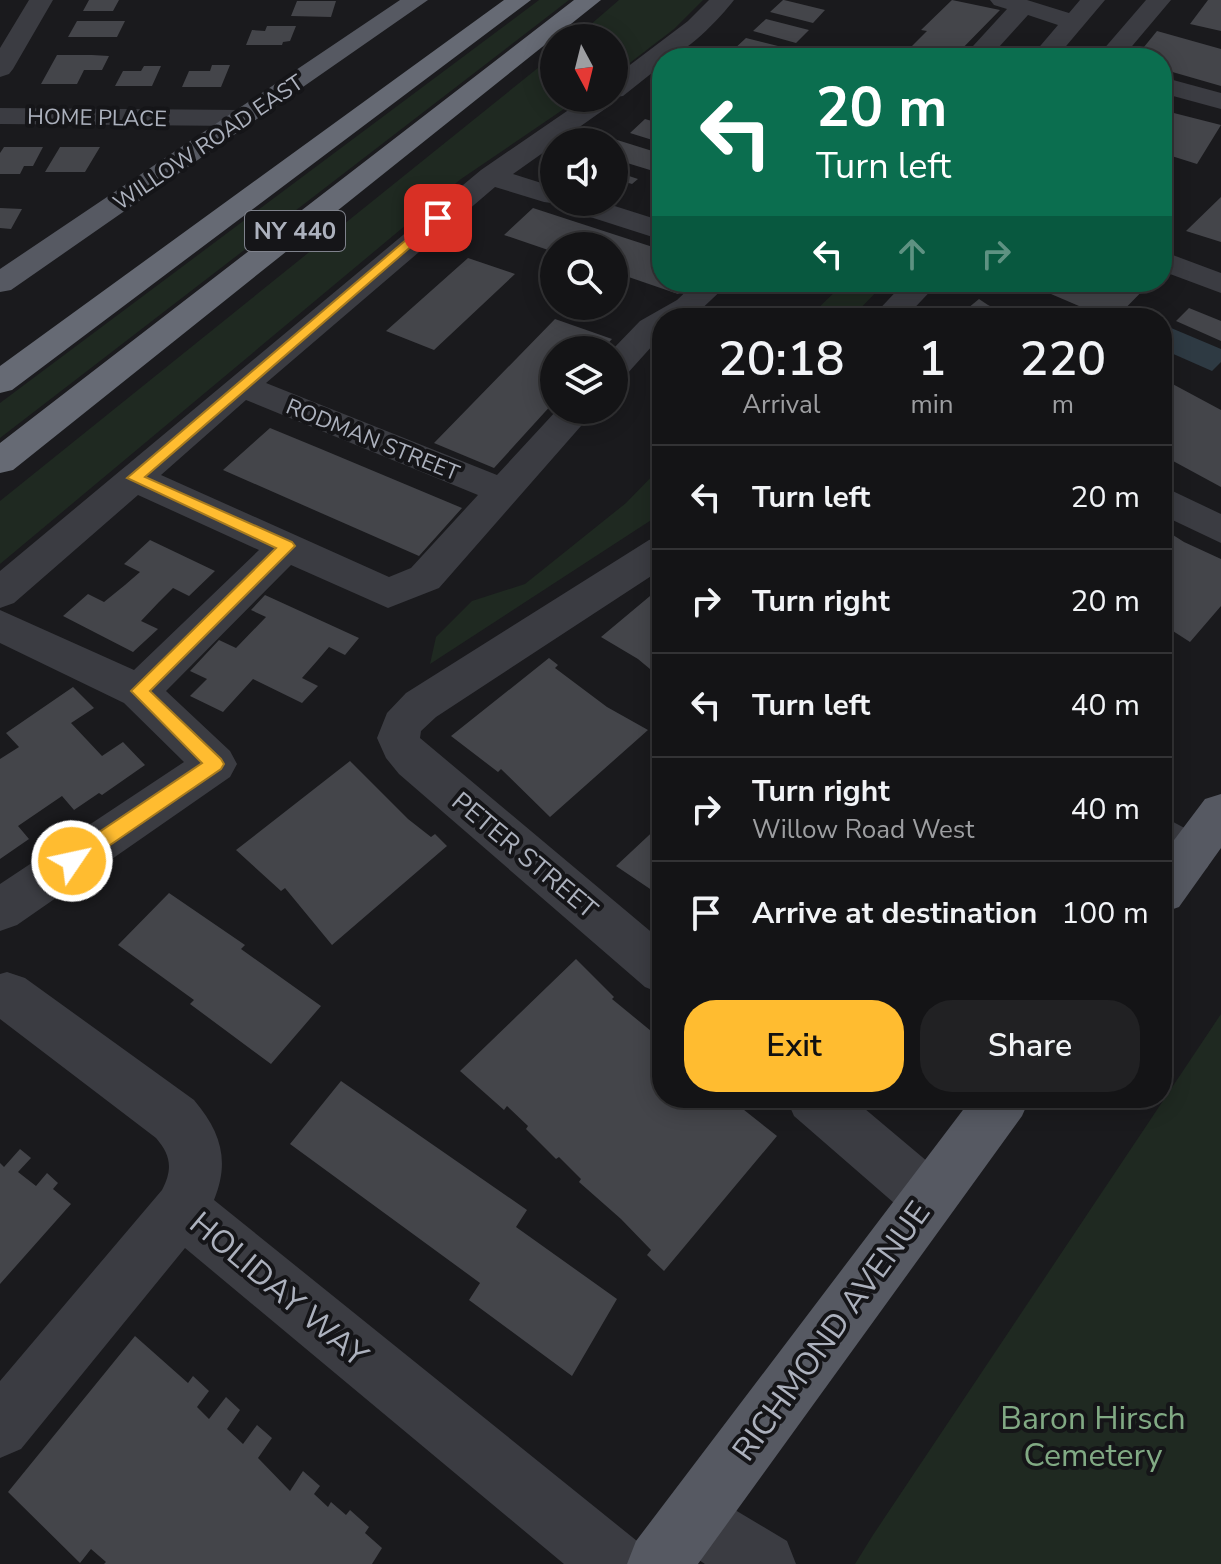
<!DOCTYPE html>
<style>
body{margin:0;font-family:"Nunito Sans",sans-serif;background:#212123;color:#f1f3f6;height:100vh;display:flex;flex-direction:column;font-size:30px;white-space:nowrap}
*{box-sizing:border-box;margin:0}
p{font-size:26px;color:#9d9ea1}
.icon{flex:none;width:44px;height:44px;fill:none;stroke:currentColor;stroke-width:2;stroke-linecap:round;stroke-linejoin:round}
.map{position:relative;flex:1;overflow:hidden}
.drawer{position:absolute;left:652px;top:308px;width:520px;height:800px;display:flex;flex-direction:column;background:#141416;border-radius:32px;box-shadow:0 4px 20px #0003,0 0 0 2px #333335}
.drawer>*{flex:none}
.banner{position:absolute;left:652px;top:48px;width:520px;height:244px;border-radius:32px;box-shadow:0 4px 20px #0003,0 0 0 2px #333335;background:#0b6e4f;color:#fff;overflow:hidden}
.needle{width:52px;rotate:173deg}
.tools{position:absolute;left:540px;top:24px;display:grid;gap:16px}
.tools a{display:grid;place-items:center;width:88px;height:88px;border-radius:50%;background:#141416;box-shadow:0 4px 20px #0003,0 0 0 2px #333335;font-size:40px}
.pin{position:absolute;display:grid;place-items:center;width:68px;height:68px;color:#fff;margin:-34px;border-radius:16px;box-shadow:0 4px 12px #0006}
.me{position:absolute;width:88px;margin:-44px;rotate:56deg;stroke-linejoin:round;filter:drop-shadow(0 0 6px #0008)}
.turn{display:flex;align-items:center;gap:28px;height:168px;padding:0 32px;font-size:36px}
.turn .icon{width:104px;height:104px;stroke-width:2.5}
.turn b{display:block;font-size:56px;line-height:68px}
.lanes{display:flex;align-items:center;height:76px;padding:0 32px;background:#0003;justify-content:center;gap:40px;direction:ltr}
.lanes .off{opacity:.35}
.eta{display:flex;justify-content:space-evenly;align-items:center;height:136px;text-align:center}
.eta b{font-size:48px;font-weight:600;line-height:56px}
.cta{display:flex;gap:16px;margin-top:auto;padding:16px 32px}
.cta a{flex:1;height:92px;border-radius:32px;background:#ffbc30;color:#111;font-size:32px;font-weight:600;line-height:92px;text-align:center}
.cta a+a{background:#212123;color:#f1f3f6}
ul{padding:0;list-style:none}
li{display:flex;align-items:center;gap:24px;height:104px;padding:0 32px;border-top:2px solid #333335}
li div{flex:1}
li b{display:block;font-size:30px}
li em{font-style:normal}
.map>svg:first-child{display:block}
</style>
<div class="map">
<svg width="1221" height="1564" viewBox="0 0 1221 1564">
<rect width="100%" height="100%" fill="#1a1a1d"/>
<path fill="#1f2921" d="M 539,0 L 569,0 L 0,438 L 0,403 Z
M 619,0 L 703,0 L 674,29 L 614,75 L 614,38 L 575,38 Z
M 554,55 L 554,98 L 580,98 L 461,179 L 0,564 L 0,501 Z
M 845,282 L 886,282 L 851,318 L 808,318 Z
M 662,466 L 662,513 L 430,664 L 436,637 L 472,601 L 525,584 L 626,503 Z
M 1221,1014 L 1221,1564 L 855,1564 L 873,1535 Z"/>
<path fill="#2e3a43" d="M 1164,325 L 1221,349 L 1221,362 L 1212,371 L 1162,349 Z"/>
<path fill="#44454a" d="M 89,0 L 119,0 L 113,11 L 83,11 Z
M 783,0 L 784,0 L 825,10 L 813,23 L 770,12 Z
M 952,0 L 1000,10 L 953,58 L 892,58 L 902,48 L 908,50 L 927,31 L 921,30 Z
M 1208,0 L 1221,0 L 1221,31 L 1190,24 Z
M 297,1 L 336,1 L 331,17 L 291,16 Z
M 766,19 L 809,30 L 796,43 L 753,31 Z
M 77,21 L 125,21 L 117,37 L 68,37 Z
M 267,26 L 296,26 L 290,41 L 283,42 L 282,45 L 246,45 L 252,30 L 265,31 Z
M 1157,31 L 1221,49 L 1221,86 L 1162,69 L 1162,58 L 1135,58 Z
M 746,38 L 790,49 L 780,58 L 759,58 L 732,51 Z
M 57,55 L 92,55 L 109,56 L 102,70 L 84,70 L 77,84 L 41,84 Z
M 212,65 L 230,65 L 221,87 L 182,87 L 189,71 L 210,71 Z
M 144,66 L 161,66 L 152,86 L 115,86 L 123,71 L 141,71 Z
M 1162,110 L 1221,125 L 1197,164 L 1162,153 Z
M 645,119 L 662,124 L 662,143 L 630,133 Z
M 614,139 L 662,154 L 662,159 L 650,170 L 614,159 Z
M 4,147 L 43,147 L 33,166 L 24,166 L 20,174 L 0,174 L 0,153 Z
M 60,147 L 100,147 L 85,172 L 45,172 Z
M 614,171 L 638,179 L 632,184 L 622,181 L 614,188 Z
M 1221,197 L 1221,242 L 1186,231 Z
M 0,208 L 22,209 L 11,229 L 0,228 Z
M 533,208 L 662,250 L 662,282 L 689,282 L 678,294 L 614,272 L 614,246 L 554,246 L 554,252 L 504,235 Z
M 468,258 L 515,274 L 434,350 L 386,331 Z
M 1023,282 L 1151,282 L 1116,318 L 1098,318 L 1079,306 Z
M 979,299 L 988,305 L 1010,316 L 956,318 Z
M 1189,308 L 1221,321 L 1221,341 L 1176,321 Z
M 555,319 L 612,339 L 602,350 L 554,350 L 554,402 L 494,468 L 434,443 Z
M 1167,381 L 1221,410 L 1221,487 L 1162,455 L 1162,386 Z
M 270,428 L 321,449 L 462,508 L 419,556 L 223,470 Z
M 1162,528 L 1184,542 L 1221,559 L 1221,606 L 1190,642 L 1162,624 Z
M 150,540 L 215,571 L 189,596 L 173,588 L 159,602 L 141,621 L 158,629 L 133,652 L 63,616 L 88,594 L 104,602 L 125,585 L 140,572 L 124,564 Z
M 662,586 L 662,679 L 638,659 L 601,637 Z
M 265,595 L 359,638 L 345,655 L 329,647 L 317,661 L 302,678 L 318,686 L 302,703 L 253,679 L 223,712 L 190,696 L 207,679 L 190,671 L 219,640 L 236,648 L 266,617 L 251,610 Z
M 549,658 L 558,665 L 555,668 L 607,707 L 648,730 L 550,817 L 501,769 L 498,772 L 451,736 Z
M 73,687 L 94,708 L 71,723 L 102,756 L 123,742 L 145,765 L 102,795 L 99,793 L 74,810 L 62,796 L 18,826 L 29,839 L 0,859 L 0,759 L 19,747 L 6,733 Z
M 350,761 L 408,819 L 431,837 L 435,834 L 447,846 L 332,945 L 285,888 L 281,891 L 236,850 Z
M 662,823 L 662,897 L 616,866 Z
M 169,893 L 245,945 L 241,949 L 321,1006 L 271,1064 L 190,1004 L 194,1000 L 118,945 Z
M 576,959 L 614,997 L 612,999 L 662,1040 L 662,1098 L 729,1098 L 777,1136 L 664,1271 L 647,1255 L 651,1250 L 621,1219 L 579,1182 L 581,1179 L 559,1157 L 556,1159 L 526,1129 L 528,1126 L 507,1106 L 504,1110 L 460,1071 Z
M 341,1081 L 527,1210 L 516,1227 L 617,1299 L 572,1376 L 469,1300 L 480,1283 L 290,1144 Z
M 20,1149 L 31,1158 L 18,1172 L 36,1186 L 47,1173 L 58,1183 L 53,1189 L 71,1204 L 0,1284 L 0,1163 L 4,1167 Z
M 135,1336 L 188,1383 L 193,1376 L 209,1391 L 197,1407 L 209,1419 L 226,1397 L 240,1410 L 227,1429 L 243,1444 L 257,1425 L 272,1438 L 258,1458 L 290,1491 L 303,1471 L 320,1486 L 314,1494 L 328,1507 L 331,1502 L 346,1515 L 350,1510 L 369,1527 L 365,1533 L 382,1548 L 372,1564 L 104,1564 L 106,1562 L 91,1549 L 80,1563 L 8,1492 Z"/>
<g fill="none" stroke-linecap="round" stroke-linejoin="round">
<path fill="#3b3c42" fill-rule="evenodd" d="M 29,0 L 53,0 L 13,69 L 9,74 L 0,77 L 0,48 Z
M 709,0 L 734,0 C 721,17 683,58 662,58 L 662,65 L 623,96 L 616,97 L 612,104 L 513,174 L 554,187 L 554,202 L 602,202 L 662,221 L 662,240 L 562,208 L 559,204 L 544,202 L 495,187 L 266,383 L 497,475 L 557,410 L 593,410 L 588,418 L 439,588 L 388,608 L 291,565 L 166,691 L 230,751 L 237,764 L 230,777 L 17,925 L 0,931 L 0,884 L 184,762 L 124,703 L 0,643 L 0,610 L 134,670 L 259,550 L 138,495 L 14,603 L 0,608 L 0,571 L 481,170 L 586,98 L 614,98 L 614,77 L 688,21 ZM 246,400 L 478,495 L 411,568 L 389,577 L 161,475 Z
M 990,0 L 1027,0 L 1069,13 L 1080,0 L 1105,0 L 1056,58 L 1030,58 L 1058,25 L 1028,15 L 989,58 L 962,58 L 1007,9 L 994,5 Z
M 1146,0 L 1171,0 L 1122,58 L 1096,58 Z
M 1162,77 L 1221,93 L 1221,109 L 1162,93 Z
M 0,108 L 242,110 L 251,112 L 255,118 L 251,124 L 242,126 L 0,124 Z
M 1162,251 L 1221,273 L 1221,293 L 1162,271 Z
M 696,282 L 730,282 L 692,318 L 662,318 L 662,335 L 626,375 L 614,379 L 612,350 L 640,321 L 677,300 Z
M 905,282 L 939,282 L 905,318 L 871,318 Z
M 1162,486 L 1221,514 L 1221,543 L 1162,515 Z
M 662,536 L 662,569 L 436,717 L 421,731 L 420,738 L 662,941 L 662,994 L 645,987 L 399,774 L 386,758 L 377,738 L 387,713 L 406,693 L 649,540 Z
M 1162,816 L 1207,840 L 1214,854 L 1207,868 L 1191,874 L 1162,860 Z
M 7,972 L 25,978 L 194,1100 C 221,1132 230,1161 214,1200 L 637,1541 L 646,1564 L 564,1564 L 185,1248 L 21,1449 L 0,1458 L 0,1381 L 162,1190 C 173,1169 171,1155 156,1138 L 0,1019 L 0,974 Z
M 786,1098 L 852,1098 L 947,1178 L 955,1197 L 947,1216 L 928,1224 L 909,1216 L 794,1116 Z
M 693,1488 L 715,1498 L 787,1541 L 796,1564 L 705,1564 L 671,1542 L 661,1520 L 671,1498 Z"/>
<path fill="#565962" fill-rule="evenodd" d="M 400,0 L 428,0 L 11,290 L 0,292 L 0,269 Z
M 1221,794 L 1221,848 L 1179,907 L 1162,913 L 1162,856 L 1205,799 Z
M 972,1098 L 1030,1098 L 1022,1116 L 698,1564 L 627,1564 L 636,1541 Z"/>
<path fill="#666a74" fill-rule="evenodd" d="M 504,0 L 531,0 L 12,390 L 0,393 L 0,366 Z
M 574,0 L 601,0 L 13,470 L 0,473 L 0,443 Z"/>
</g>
<path fill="#ffbc30" stroke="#a67a1f" stroke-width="2" d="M 434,216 L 444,218 L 145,477 L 292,542 L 295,546 L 150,691 L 221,759 L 224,764 L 221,769 L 78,867 L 72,870 L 65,867 L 62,861 L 65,855 L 202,763 L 131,691 L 276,548 L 127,478 Z"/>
<g text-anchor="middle" stroke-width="8" stroke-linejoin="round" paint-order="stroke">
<g font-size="22" fill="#acb1bd" stroke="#151518">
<text transform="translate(97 117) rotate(1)" y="8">HOME PLACE</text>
<text transform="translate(208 142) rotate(-34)" y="8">WILLOW ROAD EAST</text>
<text transform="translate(373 439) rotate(22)" y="8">RODMAN STREET</text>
</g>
<rect fill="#151518" stroke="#7f828c" stroke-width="2" x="245" y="211" width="100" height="40" rx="6"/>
<g font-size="24" font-weight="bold" fill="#acb1bd">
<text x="295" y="239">NY 440</text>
</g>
<g font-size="26" fill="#acb1bd" stroke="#151518">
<text transform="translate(525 855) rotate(40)" y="9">PETER STREET</text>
</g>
<g font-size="32" fill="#acb1bd" stroke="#151518">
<text transform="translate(279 1289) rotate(40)" y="11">HOLIDAY WAY</text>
<text transform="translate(831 1331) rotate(-54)" y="11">RICHMOND AVENUE</text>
</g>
<g font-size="32" fill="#81aa84" stroke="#151518">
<text x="1093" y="1429">Baron Hirsch<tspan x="1093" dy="37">Cemetery</tspan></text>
</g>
</g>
</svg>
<div class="tools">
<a><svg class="needle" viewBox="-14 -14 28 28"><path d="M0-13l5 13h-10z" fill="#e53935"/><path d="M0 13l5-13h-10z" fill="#9d9ea1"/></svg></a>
<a><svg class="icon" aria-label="sound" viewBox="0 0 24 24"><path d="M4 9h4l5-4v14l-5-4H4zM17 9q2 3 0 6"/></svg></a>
<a><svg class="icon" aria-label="search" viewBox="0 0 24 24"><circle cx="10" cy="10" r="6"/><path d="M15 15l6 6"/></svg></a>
<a><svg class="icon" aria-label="layers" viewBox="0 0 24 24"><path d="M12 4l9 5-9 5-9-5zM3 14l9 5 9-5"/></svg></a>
</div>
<div class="pin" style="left:438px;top:218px;background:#d93025"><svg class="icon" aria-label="arrive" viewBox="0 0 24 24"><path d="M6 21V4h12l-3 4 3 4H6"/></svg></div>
<svg class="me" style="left:72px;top:861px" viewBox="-20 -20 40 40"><circle r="17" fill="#ffbc30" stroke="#fff" stroke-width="3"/><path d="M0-11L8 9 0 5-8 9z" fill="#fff"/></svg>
<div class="banner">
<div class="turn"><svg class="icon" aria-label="left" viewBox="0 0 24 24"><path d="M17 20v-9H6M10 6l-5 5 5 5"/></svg><div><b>20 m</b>Turn left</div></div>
<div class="lanes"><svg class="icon" aria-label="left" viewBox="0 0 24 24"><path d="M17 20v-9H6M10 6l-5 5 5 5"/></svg><svg class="icon off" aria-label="ahead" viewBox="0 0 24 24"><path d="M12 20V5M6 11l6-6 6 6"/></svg><svg class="icon off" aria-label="right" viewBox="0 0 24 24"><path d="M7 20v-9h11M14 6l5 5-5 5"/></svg></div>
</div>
<section class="drawer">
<div class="eta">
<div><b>20:18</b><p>Arrival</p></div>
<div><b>1</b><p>min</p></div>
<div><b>220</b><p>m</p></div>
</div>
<ul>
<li><svg class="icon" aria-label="left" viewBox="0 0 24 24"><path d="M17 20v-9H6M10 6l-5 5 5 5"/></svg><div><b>Turn left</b></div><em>20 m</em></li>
<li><svg class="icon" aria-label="right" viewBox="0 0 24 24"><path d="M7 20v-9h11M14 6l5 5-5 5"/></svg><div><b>Turn right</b></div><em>20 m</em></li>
<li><svg class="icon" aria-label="left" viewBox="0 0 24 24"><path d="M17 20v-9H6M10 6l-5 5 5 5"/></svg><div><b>Turn left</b></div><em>40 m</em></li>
<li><svg class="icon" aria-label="right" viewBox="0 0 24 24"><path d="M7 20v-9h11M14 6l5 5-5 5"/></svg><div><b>Turn right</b><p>Willow Road West</p></div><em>40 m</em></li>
<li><svg class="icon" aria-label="arrive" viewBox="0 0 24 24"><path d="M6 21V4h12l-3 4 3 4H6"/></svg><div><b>Arrive at destination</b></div><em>100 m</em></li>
</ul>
<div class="cta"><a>Exit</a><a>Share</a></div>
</section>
</div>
